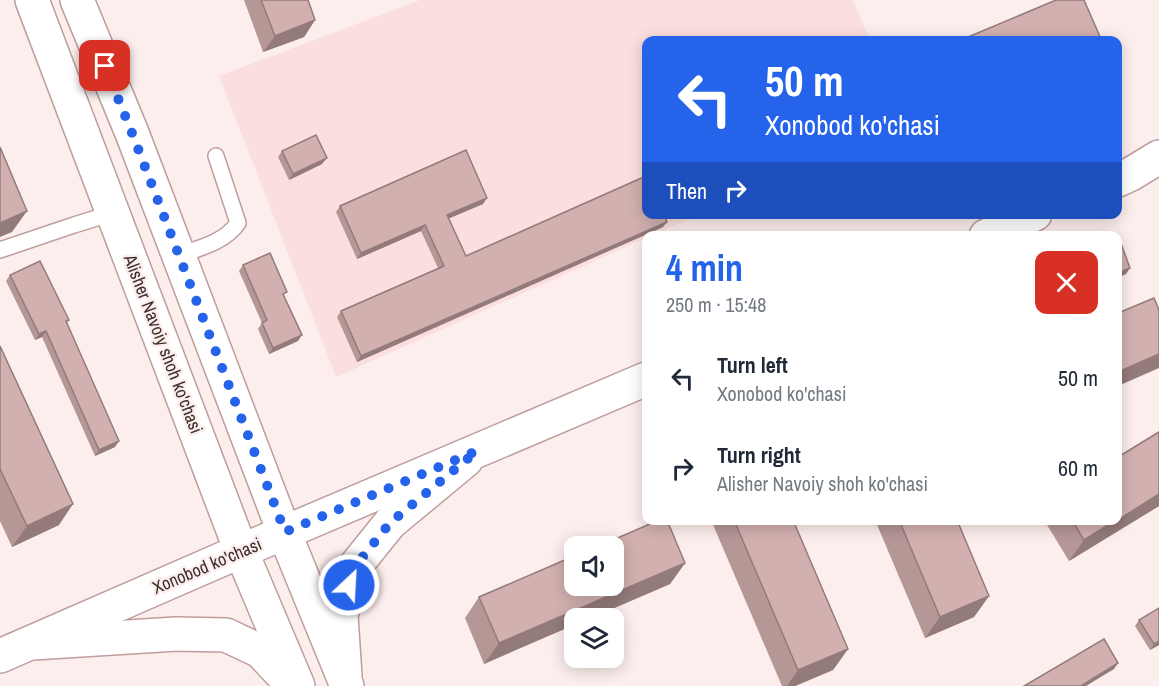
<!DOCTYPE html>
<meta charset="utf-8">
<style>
body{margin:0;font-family:"Archivo Narrow",sans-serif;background:#f6f6f7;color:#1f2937;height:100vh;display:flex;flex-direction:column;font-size:22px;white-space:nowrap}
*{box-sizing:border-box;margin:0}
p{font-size:20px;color:#747a83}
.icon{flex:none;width:33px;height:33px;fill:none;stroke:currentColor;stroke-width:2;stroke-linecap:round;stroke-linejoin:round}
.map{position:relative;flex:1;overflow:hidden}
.panel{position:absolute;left:642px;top:231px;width:480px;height:294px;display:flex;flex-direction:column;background:#fff;border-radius:12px;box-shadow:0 3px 15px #0003}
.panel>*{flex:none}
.hud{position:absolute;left:642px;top:36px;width:480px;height:183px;border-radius:12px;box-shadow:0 3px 15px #0003;background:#2563eb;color:#fff;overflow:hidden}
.buttons{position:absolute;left:564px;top:536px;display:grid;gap:12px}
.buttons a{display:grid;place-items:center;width:60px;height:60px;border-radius:12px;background:#fff;box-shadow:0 3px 15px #0003;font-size:30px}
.pin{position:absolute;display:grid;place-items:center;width:51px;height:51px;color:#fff;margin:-26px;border-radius:12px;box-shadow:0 3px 9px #0006}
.me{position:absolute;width:66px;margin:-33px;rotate:25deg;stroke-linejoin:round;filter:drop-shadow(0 0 4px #0008)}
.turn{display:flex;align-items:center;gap:21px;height:126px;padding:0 24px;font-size:27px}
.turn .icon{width:78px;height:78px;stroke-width:2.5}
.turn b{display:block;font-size:42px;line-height:51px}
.then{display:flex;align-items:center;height:57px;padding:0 24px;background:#0003;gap:12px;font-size:22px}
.round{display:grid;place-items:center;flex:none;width:63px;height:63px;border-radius:12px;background:#f6f6f7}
.summary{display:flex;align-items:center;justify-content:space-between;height:102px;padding:0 24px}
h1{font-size:36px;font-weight:700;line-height:45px;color:#2563eb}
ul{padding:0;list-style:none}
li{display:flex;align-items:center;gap:18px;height:90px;padding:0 24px}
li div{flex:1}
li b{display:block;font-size:22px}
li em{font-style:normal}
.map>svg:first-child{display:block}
</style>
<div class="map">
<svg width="1159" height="686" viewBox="0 0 1159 686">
<rect width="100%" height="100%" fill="#fceeed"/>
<path fill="#fbdfdf" d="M 420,0 L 853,0 L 870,40 L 646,40 L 646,214 L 699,215 L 652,235 L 646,236 L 646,238 L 336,377 L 219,76 Z"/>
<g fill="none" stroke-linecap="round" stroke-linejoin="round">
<g stroke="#bf9d9c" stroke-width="18">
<path id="service" d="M 0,250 L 74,225 L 113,213
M 179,255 C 200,248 225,242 238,223 L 216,156"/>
</g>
<g stroke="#bf9d9c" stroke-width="36">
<path id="tertiary" d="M 33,643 L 176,634 L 226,635 L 260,651 L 293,686
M 345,676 L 341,616 L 353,569 L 390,523 L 466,460"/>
</g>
<g stroke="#bf9d9c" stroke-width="36">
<path id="secondary" d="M 32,0 L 241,551 L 298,686
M 77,0 L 132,133 L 284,532 L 347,686
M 1118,180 L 1131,174 L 1159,157
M 986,236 L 1035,214
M 0,656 L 241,551 L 646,379"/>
</g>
<use href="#service" stroke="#fff" stroke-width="15"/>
<use href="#tertiary" stroke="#fff" stroke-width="33"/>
<use href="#secondary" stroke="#fff" stroke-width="33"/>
</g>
<path fill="#b59796" d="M 244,0 L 308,0 L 315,20 L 304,37 L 263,52 Z
M 282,151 L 322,164 L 289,180 L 278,157 Z
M 483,204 L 449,218 L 466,256 L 663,227 L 357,362 L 337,317 L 341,311 L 438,268 L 421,231 L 357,259 L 336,212 L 340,206 Z
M 243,265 L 284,297 L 298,341 L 269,354 L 258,329 L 262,323 L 239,271 Z
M 10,275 L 69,320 L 67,323 L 115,447 L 95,456 L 42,337 L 35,340 L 6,281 Z
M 0,346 L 59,525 L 12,547 L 0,521 Z
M 1159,432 L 1159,506 L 1069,561 L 1044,520 L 1118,520 Z
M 711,520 L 793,520 L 848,649 L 833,670 L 795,686 L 782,686 Z
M 875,520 L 957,520 L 989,596 L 974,617 L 925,638 Z
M 685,563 L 670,584 L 591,618 L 574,618 L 484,664 L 465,618 L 479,597 Z
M 1159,608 L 1159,645 L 1150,650 L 1135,626 L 1139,620 Z"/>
<path fill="#937b7a" d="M 315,20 L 304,37 L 263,52 L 275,36 Z
M 327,158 L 322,164 L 289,180 L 293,174 Z
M 487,198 L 483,204 L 443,221 L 447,215 Z
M 27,211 L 12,232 L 0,237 L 0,223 Z
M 667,222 L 663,227 L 357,362 L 361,356 Z
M 425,225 L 421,231 L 357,259 L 361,253 Z
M 1130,268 L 1126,274 L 1118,278 L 1118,273 Z
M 46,331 L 42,337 L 35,340 L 39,334 Z
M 302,335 L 298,341 L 269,354 L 273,348 Z
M 1159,354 L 1159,368 L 1118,386 L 1118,372 Z
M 119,441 L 115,447 L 95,456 L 99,450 Z
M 1159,494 L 1159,506 L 1069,561 L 1084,540 Z
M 73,504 L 59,525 L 12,547 L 27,526 Z
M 685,563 L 670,584 L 591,618 L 574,618 L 574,625 L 484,664 L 499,643 Z
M 989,596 L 974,617 L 925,638 L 940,617 Z
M 1159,641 L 1159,645 L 1150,650 L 1154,644 Z
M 848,649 L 833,670 L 795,686 L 787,686 L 798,670 Z
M 1118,663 L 1114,669 L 1086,686 L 1081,686 Z"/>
<path fill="#d2b0af" stroke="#937b7a" stroke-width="1.5" d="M 261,0 L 308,0 L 315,20 L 275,36 Z
M 1056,0 L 1084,0 L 1101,39 L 1097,40 L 961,40 Z
M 316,135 L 327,158 L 293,174 L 282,151 Z
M 0,147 L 27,211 L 0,223 Z
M 466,150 L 487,198 L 447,215 L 466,256 L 646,176 L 646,214 L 664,214 L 667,222 L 361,356 L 341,311 L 444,266 L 425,225 L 361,253 L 340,206 Z
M 1118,241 L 1120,241 L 1130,268 L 1118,273 Z
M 270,253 L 287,292 L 283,294 L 302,335 L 273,348 L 262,323 L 267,320 L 243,265 Z
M 40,261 L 69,320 L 66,321 L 119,441 L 99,450 L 46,331 L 39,334 L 10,275 Z
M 1154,298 L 1159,310 L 1159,354 L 1118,372 L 1118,313 Z
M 0,346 L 73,504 L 27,526 L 0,469 Z
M 1159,432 L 1159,494 L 1118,520 L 1118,457 Z
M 659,520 L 667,520 L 685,563 L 499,643 L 479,597 L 574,556 L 574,585 L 614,585 L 614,546 L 599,546 Z
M 734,520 L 793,520 L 848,649 L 798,670 Z
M 899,520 L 957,520 L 989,596 L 940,617 Z
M 1072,520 L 1116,520 L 1084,540 Z
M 1159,608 L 1159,641 L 1154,644 L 1139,620 Z
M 1104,639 L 1118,663 L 1081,686 L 1024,686 Z"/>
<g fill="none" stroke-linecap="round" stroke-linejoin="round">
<path stroke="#2563eb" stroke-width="10" stroke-dasharray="0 18" d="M 105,66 L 132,133 L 285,532 L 477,451 L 390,523 L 353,569 L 349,585"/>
</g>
<g text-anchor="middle" stroke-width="5" stroke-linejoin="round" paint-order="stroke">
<g font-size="18" fill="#3d302f" stroke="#fceeed">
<text transform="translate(163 344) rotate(69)" y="6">Alisher Navoiy shoh ko'chasi</text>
<text transform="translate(207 566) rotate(-23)" y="6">Xonobod ko'chasi</text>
</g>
</g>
</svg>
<div class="buttons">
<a><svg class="icon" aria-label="sound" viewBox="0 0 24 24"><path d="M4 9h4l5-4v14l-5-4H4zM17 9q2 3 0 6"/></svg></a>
<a><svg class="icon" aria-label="layers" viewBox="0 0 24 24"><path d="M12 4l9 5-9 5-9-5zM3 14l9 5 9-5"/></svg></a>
</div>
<div class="pin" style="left:105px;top:66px;background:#d93025"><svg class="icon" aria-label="arrive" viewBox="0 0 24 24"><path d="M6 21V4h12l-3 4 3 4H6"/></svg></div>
<svg class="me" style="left:349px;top:585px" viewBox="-20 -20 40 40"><circle r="17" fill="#2563eb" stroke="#fff" stroke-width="3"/><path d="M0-11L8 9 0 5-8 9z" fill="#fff"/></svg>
<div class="hud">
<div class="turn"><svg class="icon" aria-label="left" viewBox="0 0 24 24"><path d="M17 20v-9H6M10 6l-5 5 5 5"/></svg><div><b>50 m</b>Xonobod ko'chasi</div></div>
<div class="then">Then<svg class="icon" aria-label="right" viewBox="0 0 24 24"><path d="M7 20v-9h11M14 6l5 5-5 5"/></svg></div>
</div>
<section class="panel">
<div class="summary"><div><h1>4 min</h1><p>250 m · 15:48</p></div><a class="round" style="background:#d93025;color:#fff"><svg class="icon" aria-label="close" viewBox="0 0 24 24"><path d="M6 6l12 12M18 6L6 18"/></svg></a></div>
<ul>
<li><svg class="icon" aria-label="left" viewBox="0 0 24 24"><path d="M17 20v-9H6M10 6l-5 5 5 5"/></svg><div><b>Turn left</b><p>Xonobod ko'chasi</p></div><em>50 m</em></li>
<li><svg class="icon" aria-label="right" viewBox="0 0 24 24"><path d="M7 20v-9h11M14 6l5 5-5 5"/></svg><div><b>Turn right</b><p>Alisher Navoiy shoh ko'chasi</p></div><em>60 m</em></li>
</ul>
</section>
</div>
